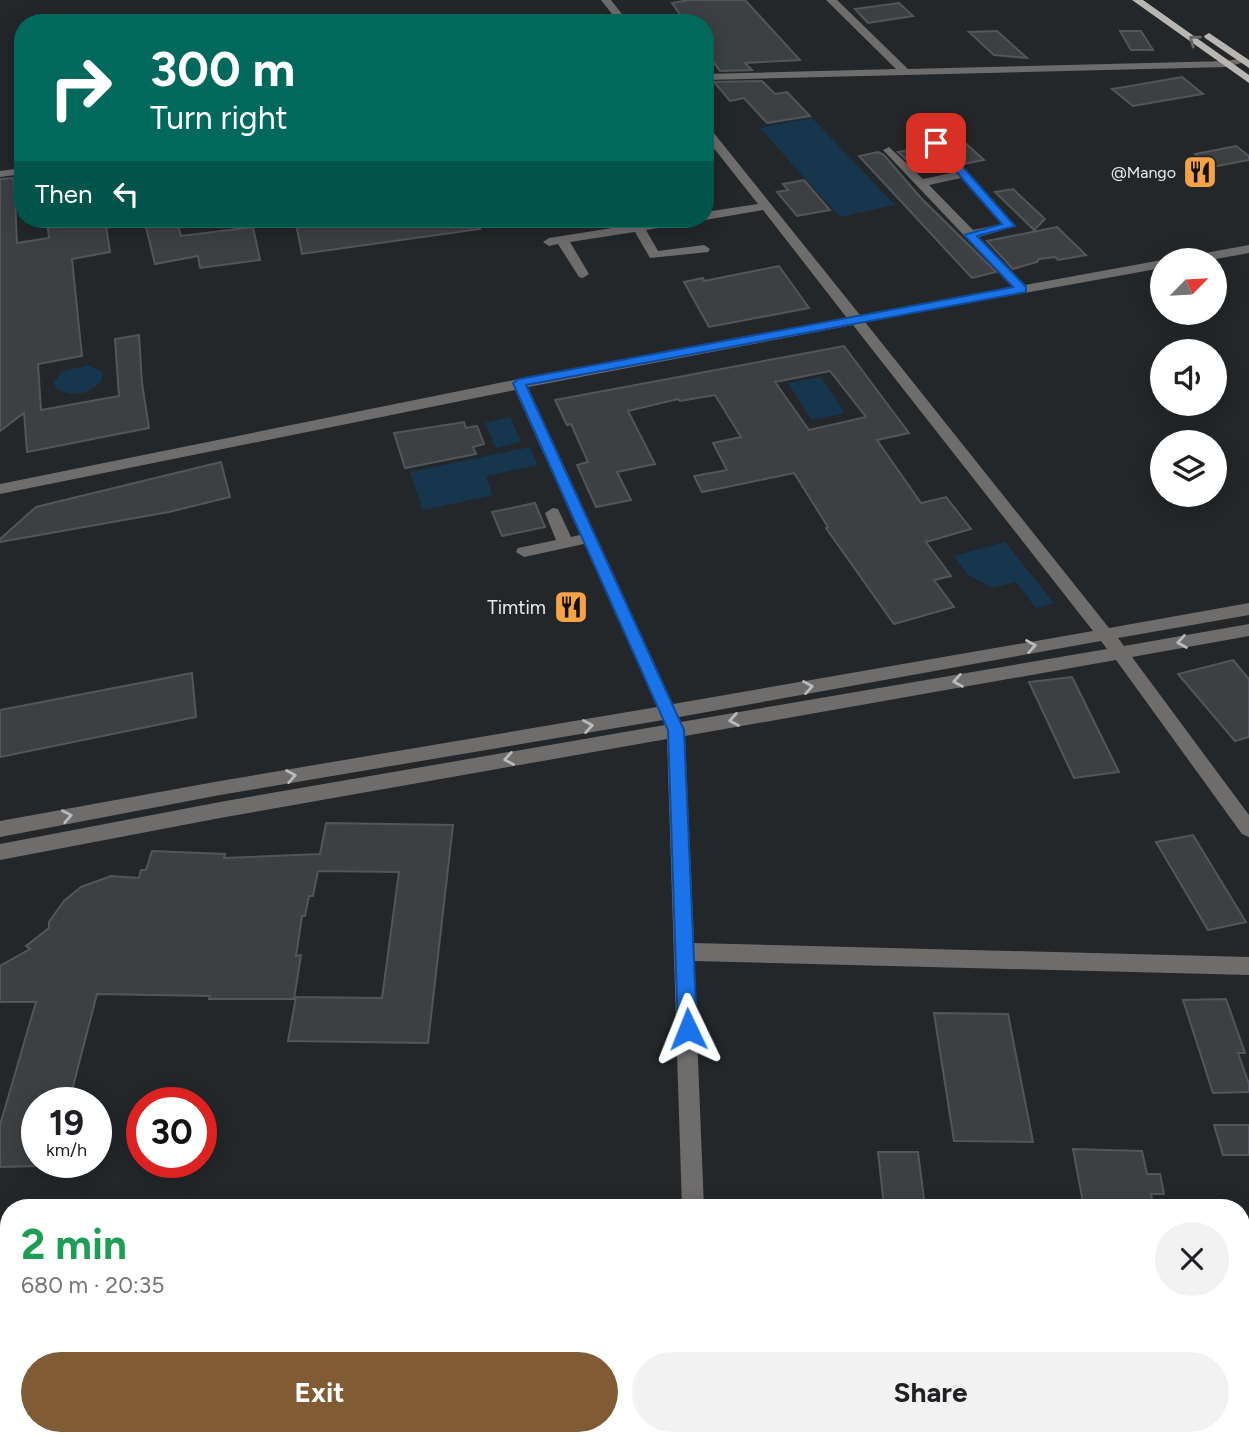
<!DOCTYPE html>
<meta charset="utf-8">
<style>
body{margin:0;font-family:Figtree,sans-serif;background:#f2f2f2;color:#202124;height:100vh;display:flex;flex-direction:column;font-size:26px;white-space:nowrap}
*{box-sizing:border-box;margin:0}
p{font-size:23px;color:#757577}
.icon{flex:none;width:38px;height:38px;fill:none;stroke:currentColor;stroke-width:2;stroke-linecap:round;stroke-linejoin:round}
.map{position:relative;flex:1;overflow:hidden}
.sheet{position:absolute;left:0px;top:1199px;width:1250px;height:247px;display:flex;flex-direction:column;background:#fff;border-radius:28px 28px 0 0;box-shadow:0 4px 18px #0003}
.sheet>*{flex:none}
.banner{position:absolute;left:14px;top:14px;width:700px;height:214px;border-radius:28px;box-shadow:0 4px 18px #0003;background:#00695c;color:#fff;overflow:hidden}
.needle{width:46px;rotate:66deg}
.controls{position:absolute;left:1150px;top:248px;display:grid;gap:14px}
.controls a{display:grid;place-items:center;width:77px;height:77px;border-radius:50%;background:#fff;box-shadow:0 4px 18px #0003;font-size:35px}
.speed{position:absolute;left:21px;top:1087px;display:flex;gap:14px;font-size:35px;font-weight:700;text-align:center}
.speed>*{display:grid;place-content:center;width:91px;height:91px;border-radius:50%;background:#fff;box-shadow:0 4px 18px #0003;line-height:1}
.speed small{font-size:18px;font-weight:400}
.speed .limit{border:10px solid #d22;background:#fff;color:#111}
.pin{position:absolute;display:grid;place-items:center;width:60px;height:60px;color:#fff;margin:-30px;border-radius:14px;box-shadow:0 4px 10px #0006}
.me{position:absolute;width:77px;margin:-38px;rotate:358deg;stroke-linejoin:round;filter:drop-shadow(0 0 5px #0008)}
.turn{display:flex;align-items:center;gap:24px;height:147px;padding:0 21px;font-size:32px}
.turn .icon{width:91px;height:91px;stroke-width:2.5}
.turn b{display:block;font-size:49px;line-height:60px}
.then{display:flex;align-items:center;height:66px;padding:0 21px;background:#0003;gap:14px;font-size:26px}
.round{display:grid;place-items:center;flex:none;width:74px;height:74px;border-radius:37px;background:#f2f2f2}
.headline{display:flex;align-items:center;justify-content:space-between;height:119px;padding:0 21px}
h1{font-size:42px;font-weight:700;line-height:52px;color:#1e9e55}
.cta{display:flex;gap:14px;margin-top:auto;padding:14px 21px}
.cta a{flex:1;height:80px;border-radius:42px;background:#805b33;color:#fff;font-size:28px;font-weight:700;line-height:80px;text-align:center}
.cta a+a{background:#f2f2f2;color:#202124}
.map>svg:first-child{display:block}
</style>
<div class="map">
<svg width="1249" height="1444" viewBox="0 0 1249 1444">
<rect width="100%" height="100%" fill="#23272a"/>
<path fill="#16364e" d="M 812,118 L 895,205 L 840,217 L 760,128 Z
M 88,365 L 101,371 L 103,376 C 97,394 71,399 56,388 L 54,383 L 61,372 Z
M 821,377 L 845,413 L 812,420 L 788,383 Z
M 510,417 L 521,442 L 496,448 L 485,423 Z
M 530,447 L 538,465 L 486,476 L 493,495 L 423,510 L 410,472 Z
M 1005,542 L 1054,603 L 1036,608 L 1016,582 L 993,588 L 968,575 L 954,556 Z"/>
<path fill="#3c4043" stroke="#52565a" stroke-width="2" fill-rule="evenodd" d="M 689,0 L 745,0 L 800,60 L 745,63 L 752,70 L 720,71 L 705,51 L 705,23 L 686,23 L 672,3 Z
M 899,3 L 913,16 L 868,23 L 855,9 Z
M 997,31 L 1027,58 L 994,55 L 969,32 Z
M 1120,31 L 1141,31 L 1153,50 L 1131,50 Z
M 1182,77 L 1203,94 L 1133,106 L 1112,89 Z
M 762,81 L 775,94 L 787,92 L 810,116 L 767,123 L 744,98 L 730,101 L 714,82 Z
M 962,140 L 984,160 L 964,164 L 945,143 Z
M 929,146 L 948,167 L 920,172 L 898,152 Z
M 1236,146 L 1249,156 L 1249,160 L 1212,167 L 1195,154 Z
M 878,152 L 884,155 L 921,198 L 996,272 L 972,278 L 859,156 Z
M 14,178 L 17,243 L 49,238 L 47,219 L 105,219 L 110,252 L 72,259 L 82,356 L 38,364 L 41,410 L 119,396 L 115,339 L 139,335 L 142,383 L 149,428 L 27,452 L 24,413 L 0,431 L 0,179 Z
M 804,180 L 830,210 L 797,216 L 777,192 L 788,190 L 783,184 Z
M 1013,189 L 1045,219 L 1034,230 L 995,192 Z
M 144,219 L 176,219 L 181,236 L 253,227 L 260,260 L 200,268 L 198,256 L 155,264 Z
M 295,219 L 479,219 L 480,229 L 302,254 Z
M 1057,227 L 1086,255 L 1058,260 L 1055,257 L 1039,259 L 1037,262 L 1013,269 L 987,241 Z
M 779,266 L 809,308 L 709,327 L 684,282 L 703,278 L 704,281 Z
M 844,346 L 909,433 L 877,440 L 921,503 L 946,497 L 971,529 L 926,542 L 951,576 L 934,580 L 954,607 L 894,624 L 826,528 L 828,527 L 794,473 L 702,492 L 694,476 L 727,470 L 713,443 L 741,437 L 715,395 L 680,401 L 678,399 L 628,411 L 655,464 L 617,472 L 631,500 L 596,507 L 577,465 L 588,462 L 571,424 L 567,425 L 555,400 ZM 830,371 L 866,417 L 809,430 L 775,382 Z
M 464,422 L 466,428 L 477,426 L 484,444 L 473,447 L 476,454 L 405,468 L 394,433 Z
M 221,462 L 230,497 L 169,512 L 0,542 L 0,539 L 36,507 Z
M 535,503 L 545,527 L 502,536 L 492,512 Z
M 1233,660 L 1249,679 L 1249,737 L 1235,741 L 1178,674 Z
M 192,673 L 196,717 L 0,757 L 0,710 Z
M 1072,677 L 1119,772 L 1074,778 L 1029,682 Z
M 326,823 L 453,825 L 428,1043 L 288,1041 L 296,997 L 382,998 L 399,872 L 318,871 L 313,896 L 309,896 L 305,916 L 302,916 L 296,956 L 301,955 L 294,999 L 209,999 L 210,996 L 97,994 L 69,1102 L 37,1102 L 37,1166 L 0,1167 L 0,1125 L 36,1002 L 0,1002 L 0,966 L 30,949 L 26,946 L 49,928 L 49,922 L 64,901 L 81,887 L 111,876 L 139,878 L 141,870 L 146,870 L 152,851 L 225,854 L 224,858 L 320,854 Z
M 1193,835 L 1246,922 L 1208,930 L 1156,842 Z
M 1226,999 L 1245,1053 L 1238,1053 L 1249,1084 L 1249,1092 L 1213,1093 L 1183,1000 Z
M 934,1013 L 1008,1014 L 1033,1142 L 954,1141 Z
M 1214,1125 L 1249,1125 L 1249,1155 L 1223,1155 Z
M 1073,1149 L 1142,1151 L 1147,1174 L 1160,1174 L 1164,1194 L 1151,1194 L 1154,1208 L 1084,1208 Z
M 878,1152 L 918,1152 L 925,1207 L 884,1206 Z"/>
<g fill="none" stroke-linecap="round" stroke-linejoin="round">
<path fill="#6f6d6c" fill-rule="evenodd" d="M 601,0 L 611,0 L 629,23 L 619,23 Z
M 826,0 L 837,0 L 908,69 L 1227,61 L 1243,58 L 1248,61 L 1227,67 L 705,80 L 705,74 L 896,69 Z
M 705,126 L 709,127 L 860,315 L 1013,287 L 885,152 L 883,150 L 889,147 L 923,179 L 956,172 L 930,143 L 940,141 L 1016,226 L 979,237 L 1025,285 L 1162,260 L 1164,261 L 1162,268 L 865,322 L 1109,628 L 1249,603 L 1249,615 L 1118,638 L 1124,646 L 1249,624 L 1249,636 L 1132,657 L 1249,815 L 1249,837 L 1242,834 L 1116,660 L 685,736 L 694,943 L 1249,957 L 1249,975 L 694,961 L 704,1208 L 682,1208 L 667,739 L 220,818 L 0,860 L 0,844 L 220,802 L 665,725 L 663,720 L 220,795 L 0,837 L 0,821 L 220,781 L 657,707 L 584,544 L 524,557 L 516,552 L 518,548 L 556,540 L 545,513 L 553,508 L 558,509 L 571,537 L 580,535 L 515,390 L 0,494 L 0,484 L 519,379 L 847,318 L 763,210 L 705,220 L 702,219 L 705,219 L 705,212 L 758,204 L 705,137 ZM 961,178 L 1002,224 L 973,230 L 929,185 ZM 853,325 L 1093,631 L 673,704 L 528,387 ZM 1101,641 L 1107,649 L 681,722 L 679,717 Z
M 23,168 L 23,174 L 0,177 L 0,171 Z
M 669,219 L 696,219 L 690,223 L 646,230 L 658,251 L 704,245 L 710,249 L 708,252 L 650,258 L 635,232 L 570,242 L 589,274 L 583,278 L 579,277 L 558,244 L 549,246 L 543,242 L 549,238 Z
M 1249,245 L 1249,253 L 1205,261 L 1177,261 L 1183,257 Z
M 687,1437 L 713,1437 L 713,1444 L 687,1444 Z"/>
<path fill="#b9b5b1" fill-rule="evenodd" d="M 1132,0 L 1143,0 L 1249,75 L 1249,83 Z
M 1209,33 L 1249,60 L 1249,68 L 1205,38 L 1204,36 Z"/>
</g>
<defs><path id="oneway-chevron" d="M-2-3.5L2.5 0L-2 3.5" fill="none" stroke-width="1.6" stroke-linecap="round" stroke-linejoin="round" transform="scale(1.75)"/></defs>
<use stroke="#666767" href="#oneway-chevron" transform="translate(1194 40) rotate(-144)"/>
<g stroke="#b9babb">
<use href="#oneway-chevron" transform="translate(1182 642) rotate(170)"/>
<use href="#oneway-chevron" transform="translate(1031 646) rotate(-10)"/>
<use href="#oneway-chevron" transform="translate(958 681) rotate(170)"/>
<use href="#oneway-chevron" transform="translate(808 687) rotate(-10)"/>
<use href="#oneway-chevron" transform="translate(734 720) rotate(170)"/>
<use href="#oneway-chevron" transform="translate(588 726) rotate(-10)"/>
<use href="#oneway-chevron" transform="translate(509 759) rotate(170)"/>
<use href="#oneway-chevron" transform="translate(291 776) rotate(-10)"/>
<use href="#oneway-chevron" transform="translate(67 816) rotate(-11)"/>
</g>
<path fill="#1a73e8" stroke="#114b97" stroke-width="2" d="M 933,141 L 940,141 L 1015,226 L 977,236 L 1026,287 L 1026,292 L 526,385 L 684,730 L 697,1029 L 694,1035 L 688,1038 L 681,1035 L 678,1029 L 668,730 L 513,383 L 519,379 L 1013,287 L 964,235 L 1002,224 L 933,145 Z"/>
<defs>
<g id="restaurant-square" transform="scale(1.75)"><rect x="-9" y="-9" width="18" height="18" rx="4" fill="#f6a246" stroke="#23272a"/><path d="M-5-6h1v4h1v-4h1v4h1v-4h1v5L-1.5 .5V6h-2V.5L-5-1ZM5-6V6H3V1.5H1.5Q1.5-4 5-6Z" fill="#111"/></g>
</defs>
<g fill-rule="evenodd">
<use href="#restaurant-square" x="1200" y="172"/>
<use href="#restaurant-square" x="571" y="607"/>
</g>
<g text-anchor="middle" stroke-width="7" stroke-linejoin="round" paint-order="stroke">
<g font-size="16" fill="#eaedef" stroke="#23272a" text-anchor="end">
<text x="1176" y="178">@Mango</text>
</g>
<g font-size="19" fill="#eaedef" stroke="#23272a" text-anchor="end">
<text x="546" y="614">Timtim</text>
</g>
</g>
</svg>
<div class="controls">
<a><svg class="needle" viewBox="-14 -14 28 28"><path d="M0-13l5 13h-10z" fill="#e53935"/><path d="M0 13l5-13h-10z" fill="#757577"/></svg></a>
<a><svg class="icon" aria-label="sound" viewBox="0 0 24 24"><path d="M4 9h4l5-4v14l-5-4H4zM17 9q2 3 0 6"/></svg></a>
<a><svg class="icon" aria-label="layers" viewBox="0 0 24 24"><path d="M12 4l9 5-9 5-9-5zM3 14l9 5 9-5"/></svg></a>
</div>
<div class="speed"><div>19<small>km/h</small></div><div class="limit">30</div></div>
<div class="pin" style="left:936px;top:143px;background:#d93025"><svg class="icon" aria-label="arrive" viewBox="0 0 24 24"><path d="M6 21V4h12l-3 4 3 4H6"/></svg></div>
<svg class="me" style="left:688px;top:1029px" viewBox="-20 -20 40 40"><path d="M0-17L14 15 0 8-14 15z" fill="#1a73e8" stroke="#fff" stroke-width="4"/></svg>
<div class="banner">
<div class="turn"><svg class="icon" aria-label="right" viewBox="0 0 24 24"><path d="M7 20v-9h11M14 6l5 5-5 5"/></svg><div><b>300 m</b>Turn right</div></div>
<div class="then">Then<svg class="icon" aria-label="left" viewBox="0 0 24 24"><path d="M17 20v-9H6M10 6l-5 5 5 5"/></svg></div>
</div>
<section class="sheet">
<div class="headline"><div><h1>2 min</h1><p>680 m · 20:35</p></div><a class="round"><svg class="icon" aria-label="close" viewBox="0 0 24 24"><path d="M6 6l12 12M18 6L6 18"/></svg></a></div>
<div class="cta"><a>Exit</a><a>Share</a></div>
</section>
</div>
